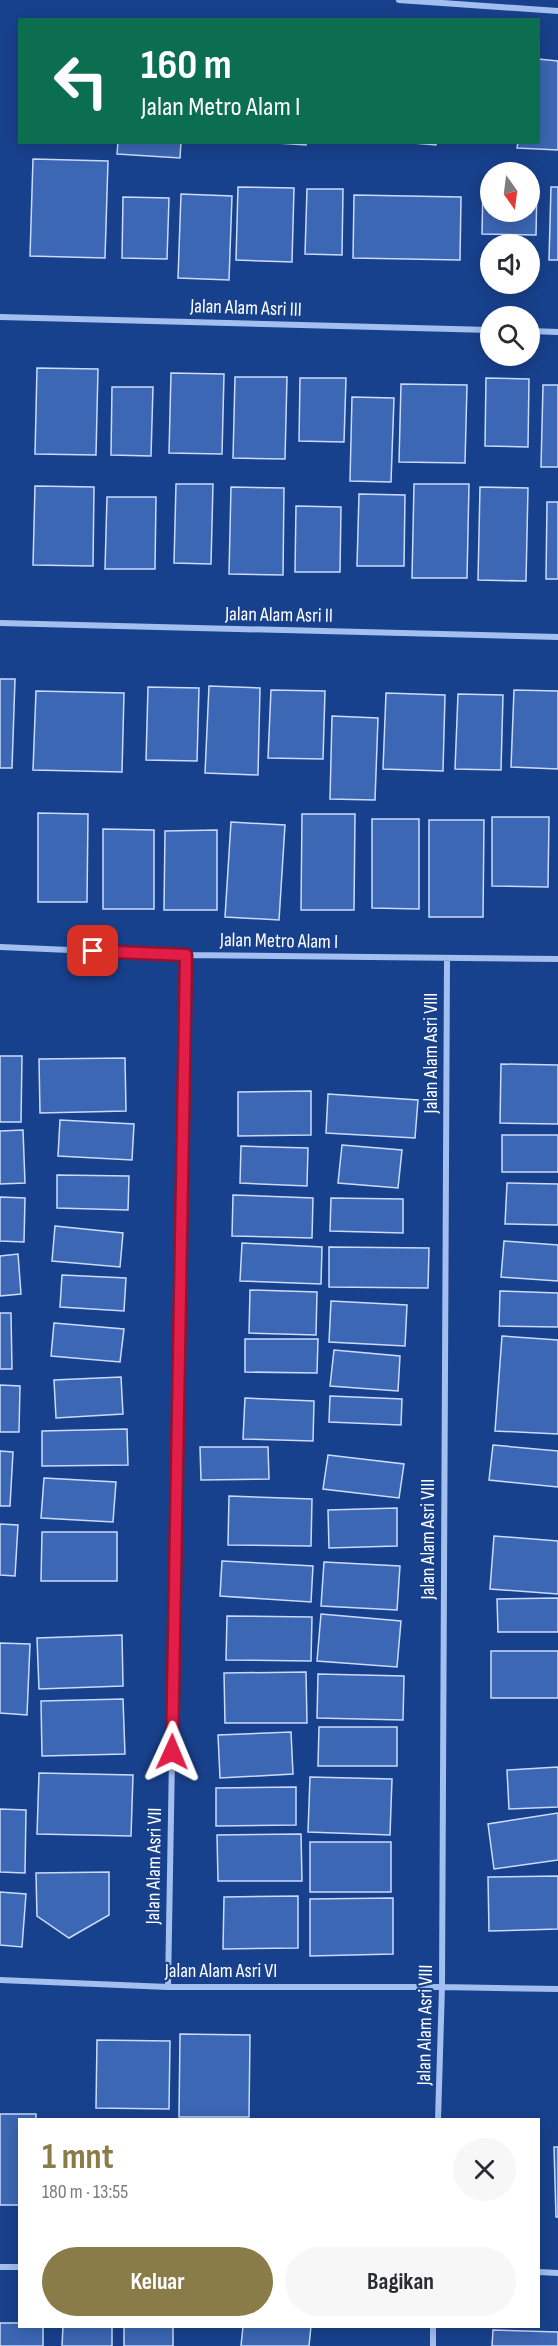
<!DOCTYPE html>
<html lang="id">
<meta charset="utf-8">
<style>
body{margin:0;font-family:"Sofia Sans Condensed",sans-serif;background:#f7f7f7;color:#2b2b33;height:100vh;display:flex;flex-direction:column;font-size:22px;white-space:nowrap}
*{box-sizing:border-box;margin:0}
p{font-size:20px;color:#7c7c81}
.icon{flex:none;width:33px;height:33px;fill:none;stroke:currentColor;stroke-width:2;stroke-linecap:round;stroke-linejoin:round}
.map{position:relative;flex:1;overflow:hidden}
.panel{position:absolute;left:18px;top:2118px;width:522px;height:210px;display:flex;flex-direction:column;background:#fff;border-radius:0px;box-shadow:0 3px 15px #0003}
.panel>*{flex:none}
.top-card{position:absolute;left:18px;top:18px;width:522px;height:126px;border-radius:0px;box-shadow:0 3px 15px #0003;background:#0b6e4f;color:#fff;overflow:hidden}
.needle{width:39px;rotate:166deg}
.fabs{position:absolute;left:480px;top:162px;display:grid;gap:12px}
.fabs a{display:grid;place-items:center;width:60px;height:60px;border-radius:50%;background:#fff;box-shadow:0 3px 15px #0003;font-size:30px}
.pin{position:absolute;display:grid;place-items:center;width:51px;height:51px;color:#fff;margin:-26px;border-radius:12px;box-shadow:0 3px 9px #0006}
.me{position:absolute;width:66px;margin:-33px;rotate:1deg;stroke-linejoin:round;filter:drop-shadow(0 0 4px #0008)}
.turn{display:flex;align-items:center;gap:21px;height:126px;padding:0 24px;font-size:27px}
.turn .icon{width:78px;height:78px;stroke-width:2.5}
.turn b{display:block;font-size:42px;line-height:51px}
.round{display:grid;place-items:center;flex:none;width:63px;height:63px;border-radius:32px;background:#f7f7f7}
.summary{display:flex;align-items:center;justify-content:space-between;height:102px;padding:0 24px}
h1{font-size:36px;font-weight:700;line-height:45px;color:#8a7c48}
.button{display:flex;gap:12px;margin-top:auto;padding:12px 24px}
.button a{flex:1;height:69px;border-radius:36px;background:#8a7c48;color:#fff;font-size:24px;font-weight:700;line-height:69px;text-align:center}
.button a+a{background:#f7f7f7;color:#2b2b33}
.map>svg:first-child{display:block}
</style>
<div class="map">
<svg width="558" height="2346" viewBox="0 0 558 2346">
<rect width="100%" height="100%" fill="#18418d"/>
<path fill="#3c67b4" stroke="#cadbfb" stroke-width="1.5" d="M 538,59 L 558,61 L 558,150 L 517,148 L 518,142 L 538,142 Z
M 118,142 L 181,142 L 180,158 L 117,154 Z
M 262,142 L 306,142 L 306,145 Z
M 401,142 L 436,142 L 436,145 Z
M 33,159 L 108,161 L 105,258 L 30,256 Z
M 483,184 L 490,184 L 490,212 L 530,212 L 530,185 L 537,185 L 536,235 L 482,234 Z
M 238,187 L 294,188 L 292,262 L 236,260 Z
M 551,187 L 558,187 L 558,260 L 549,260 Z
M 307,189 L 343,189 L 342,255 L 305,254 Z
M 181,194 L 232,196 L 229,280 L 178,278 Z
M 354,195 L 461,197 L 460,260 L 353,258 Z
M 123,197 L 169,198 L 167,259 L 122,258 Z
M 37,368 L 98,369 L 96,455 L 35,454 Z
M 171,373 L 224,374 L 222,454 L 169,453 Z
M 235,377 L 287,377 L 285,459 L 233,458 Z
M 300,378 L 346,378 L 344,442 L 299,441 Z
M 486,378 L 529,379 L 528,447 L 485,446 Z
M 401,384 L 467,385 L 465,463 L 399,462 Z
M 543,385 L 558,385 L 558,467 L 541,467 Z
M 112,387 L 153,387 L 151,456 L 111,455 Z
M 352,397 L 394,398 L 391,482 L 350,481 Z
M 176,484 L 213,484 L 211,564 L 174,563 Z
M 414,484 L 469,484 L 467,578 L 412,578 Z
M 35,486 L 94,487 L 93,566 L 33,565 Z
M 231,487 L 284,488 L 283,575 L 229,574 Z
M 480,487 L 528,488 L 526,581 L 478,580 Z
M 359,494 L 405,495 L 404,566 L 357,566 Z
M 107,497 L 156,497 L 155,569 L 105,569 Z
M 547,502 L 558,502 L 558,579 L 546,579 Z
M 296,506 L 341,507 L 340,572 L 295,572 Z
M 0,679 L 15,679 L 12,768 L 0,768 Z
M 209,686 L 260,688 L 258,775 L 205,773 Z
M 148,687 L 199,688 L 197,761 L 146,760 Z
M 271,690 L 325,691 L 323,759 L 268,758 Z
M 514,690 L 558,691 L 558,769 L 511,767 Z
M 36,691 L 124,693 L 122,772 L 33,770 Z
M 386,693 L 445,695 L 443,771 L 383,769 Z
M 458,694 L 503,695 L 501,770 L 455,769 Z
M 332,716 L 378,718 L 375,800 L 330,799 Z
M 38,813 L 88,814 L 87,902 L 38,902 Z
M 302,814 L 355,814 L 354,910 L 301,910 Z
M 492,817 L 549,817 L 548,887 L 492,886 Z
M 372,819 L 419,819 L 419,909 L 372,908 Z
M 429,820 L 484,820 L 483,917 L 429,917 Z
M 231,822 L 285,825 L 279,920 L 225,917 Z
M 103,829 L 154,830 L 154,909 L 103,909 Z
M 217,830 L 217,910 L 164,910 L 165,831 Z
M 0,1056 L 22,1056 L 21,1122 L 0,1122 Z
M 125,1058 L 126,1111 L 40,1113 L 39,1059 Z
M 501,1064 L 558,1065 L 558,1124 L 500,1123 Z
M 311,1091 L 311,1135 L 238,1136 L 238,1092 Z
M 328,1094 L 418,1100 L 415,1138 L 326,1133 Z
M 60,1120 L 134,1124 L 132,1160 L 58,1156 Z
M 23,1130 L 25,1183 L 0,1184 L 0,1131 Z
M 502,1135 L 558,1135 L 558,1172 L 502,1172 Z
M 342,1145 L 402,1150 L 398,1188 L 338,1183 Z
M 241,1146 L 308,1148 L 307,1186 L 240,1183 Z
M 57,1175 L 129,1176 L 128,1210 L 57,1208 Z
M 507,1183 L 558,1184 L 558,1225 L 505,1224 Z
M 233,1195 L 313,1198 L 312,1238 L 232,1236 Z
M 0,1197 L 25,1198 L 24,1242 L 0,1241 Z
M 331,1198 L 403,1199 L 403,1233 L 330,1231 Z
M 55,1226 L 123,1233 L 120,1267 L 52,1261 Z
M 504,1241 L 558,1245 L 558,1281 L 501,1277 Z
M 242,1243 L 322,1247 L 321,1284 L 240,1281 Z
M 329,1247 L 429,1248 L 428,1288 L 329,1287 Z
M 18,1254 L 21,1294 L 0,1296 L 0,1256 Z
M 62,1275 L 126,1278 L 124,1311 L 60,1307 Z
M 250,1290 L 317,1292 L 316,1335 L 249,1333 Z
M 500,1291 L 558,1293 L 558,1327 L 499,1326 Z
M 331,1301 L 407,1305 L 405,1346 L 329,1342 Z
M 0,1313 L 11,1313 L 12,1369 L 0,1369 Z
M 54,1323 L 124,1329 L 120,1362 L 51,1356 Z
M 502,1336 L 558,1340 L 558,1434 L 495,1431 Z
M 245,1339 L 318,1339 L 317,1373 L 245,1372 Z
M 334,1350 L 400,1356 L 398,1391 L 330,1386 Z
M 121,1377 L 123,1414 L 56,1418 L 54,1380 Z
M 0,1385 L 20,1386 L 19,1432 L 0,1432 Z
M 330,1396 L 402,1399 L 401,1425 L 329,1422 Z
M 245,1398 L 314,1401 L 313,1441 L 243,1439 Z
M 127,1429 L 128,1465 L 42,1466 L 42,1431 Z
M 493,1445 L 558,1451 L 558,1487 L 489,1480 Z
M 200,1447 L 268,1447 L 269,1479 L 201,1480 Z
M 0,1451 L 13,1452 L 10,1506 L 0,1506 Z
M 328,1455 L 404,1464 L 399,1498 L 323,1489 Z
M 44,1478 L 116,1482 L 113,1522 L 41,1518 Z
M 229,1496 L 312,1499 L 311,1546 L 228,1545 Z
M 397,1508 L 397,1546 L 329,1548 L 328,1510 Z
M 0,1524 L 18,1525 L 15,1576 L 0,1575 Z
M 42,1532 L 117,1532 L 117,1581 L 41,1581 Z
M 494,1536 L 558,1541 L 558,1594 L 490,1589 Z
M 222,1561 L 313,1566 L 311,1602 L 220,1596 Z
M 324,1562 L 400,1566 L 397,1610 L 321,1606 Z
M 558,1598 L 558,1632 L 498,1632 L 497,1599 Z
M 321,1614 L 401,1621 L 397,1667 L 317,1661 Z
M 227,1616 L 312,1617 L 311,1661 L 226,1660 Z
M 122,1635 L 123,1686 L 39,1689 L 37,1638 Z
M 0,1643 L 30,1644 L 27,1715 L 0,1713 Z
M 491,1651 L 558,1651 L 558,1698 L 491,1698 Z
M 306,1672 L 307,1723 L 225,1723 L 224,1673 Z
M 318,1674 L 404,1676 L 403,1720 L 317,1718 Z
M 123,1699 L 125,1754 L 42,1756 L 41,1701 Z
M 319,1727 L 397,1727 L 397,1766 L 318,1766 Z
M 291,1732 L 293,1774 L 220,1778 L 218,1735 Z
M 558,1767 L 558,1807 L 509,1809 L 507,1770 Z
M 39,1773 L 133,1775 L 131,1836 L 37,1834 Z
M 310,1777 L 392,1779 L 390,1835 L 308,1832 Z
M 296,1787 L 296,1825 L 216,1826 L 216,1788 Z
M 0,1809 L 26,1810 L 25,1873 L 0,1872 Z
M 558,1813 L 558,1860 L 494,1869 L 488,1824 Z
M 301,1834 L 302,1881 L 218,1881 L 217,1835 Z
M 310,1842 L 391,1842 L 391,1892 L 310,1892 Z
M 109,1872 L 109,1915 L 69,1938 L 37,1916 L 36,1873 Z
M 558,1876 L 558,1929 L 489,1931 L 488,1877 Z
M 0,1892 L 26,1894 L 22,1947 L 0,1945 Z
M 298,1896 L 298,1948 L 223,1949 L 224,1897 Z
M 393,1898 L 393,1954 L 310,1956 L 310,1899 Z
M 180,2034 L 250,2035 L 249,2117 L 179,2117 Z
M 97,2040 L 170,2041 L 169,2109 L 96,2108 Z
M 0,2114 L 36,2114 L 36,2120 L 20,2120 L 20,2205 L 0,2205 Z
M 554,2147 L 558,2147 L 558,2217 L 556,2217 Z
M 0,2323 L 20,2323 L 20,2326 L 43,2326 L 43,2346 L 0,2346 Z
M 63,2326 L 112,2326 L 112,2346 L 62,2346 Z
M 124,2326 L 173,2327 L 173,2346 L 124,2346 Z
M 243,2326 L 311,2326 L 309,2346 L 241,2346 Z
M 493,2330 L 558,2332 L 558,2346 L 492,2346 Z"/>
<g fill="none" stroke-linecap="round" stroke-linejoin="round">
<path stroke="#a3bfef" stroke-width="6" d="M 399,0 L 558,11
M 0,317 L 490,330
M 530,331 L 558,332
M 0,623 L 558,637
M 0,947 L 186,955 L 558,959
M 0,1980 L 168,1987 L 442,1987 L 558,1989
M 168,1987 L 186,955
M 438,2120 L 442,1987 L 447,959
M 0,2267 L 20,2267
M 538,2272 L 558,2273
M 433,2346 L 433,2326"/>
</g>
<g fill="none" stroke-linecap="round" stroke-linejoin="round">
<g stroke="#92132f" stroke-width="15">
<path id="route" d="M 93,951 L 186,955 L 172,1752"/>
</g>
<use href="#route" stroke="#e11d48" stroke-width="10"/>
</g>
<g text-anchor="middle" stroke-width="4.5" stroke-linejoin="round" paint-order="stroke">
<g font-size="20" fill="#fff" stroke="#18418d">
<text transform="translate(246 307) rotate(2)" y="7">Jalan Alam Asri III</text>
<text transform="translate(279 614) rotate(1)" y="7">Jalan Alam Asri II</text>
<text transform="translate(279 940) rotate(1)" y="7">Jalan Metro Alam I</text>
<text transform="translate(430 1053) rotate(-90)" y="7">Jalan Alam Asri VIII</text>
<text transform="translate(427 1539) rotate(-90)" y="7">Jalan Alam Asri VIII</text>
<text transform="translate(153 1866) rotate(-89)" y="7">Jalan Alam Asri VII</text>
<text x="221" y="1977">Jalan Alam Asri VI</text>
<text transform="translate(424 2025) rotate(-89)" y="7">Jalan Alam Asri VIII</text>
</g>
</g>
</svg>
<div class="fabs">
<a><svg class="needle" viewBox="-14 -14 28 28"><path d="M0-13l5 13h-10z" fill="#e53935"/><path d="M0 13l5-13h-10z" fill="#7c7c81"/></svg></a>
<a><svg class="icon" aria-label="sound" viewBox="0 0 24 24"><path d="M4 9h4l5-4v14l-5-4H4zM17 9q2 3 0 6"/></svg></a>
<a><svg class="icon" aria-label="search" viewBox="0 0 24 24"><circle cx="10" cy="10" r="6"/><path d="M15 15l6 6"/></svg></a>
</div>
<div class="pin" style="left:93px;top:951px;background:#d93025"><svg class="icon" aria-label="arrive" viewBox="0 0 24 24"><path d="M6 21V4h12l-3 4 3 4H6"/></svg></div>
<svg class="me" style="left:172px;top:1752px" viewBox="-20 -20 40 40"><path d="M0-17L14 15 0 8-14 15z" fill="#e11d48" stroke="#fff" stroke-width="4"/></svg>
<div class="top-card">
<div class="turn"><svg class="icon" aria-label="left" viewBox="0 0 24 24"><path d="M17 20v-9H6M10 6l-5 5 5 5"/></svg><div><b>160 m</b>Jalan Metro Alam I</div></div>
</div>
<section class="panel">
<div class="summary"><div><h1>1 mnt</h1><p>180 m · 13:55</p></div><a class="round"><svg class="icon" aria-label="close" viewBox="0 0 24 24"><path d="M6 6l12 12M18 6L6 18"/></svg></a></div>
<div class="button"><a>Keluar</a><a>Bagikan</a></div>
</section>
</div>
